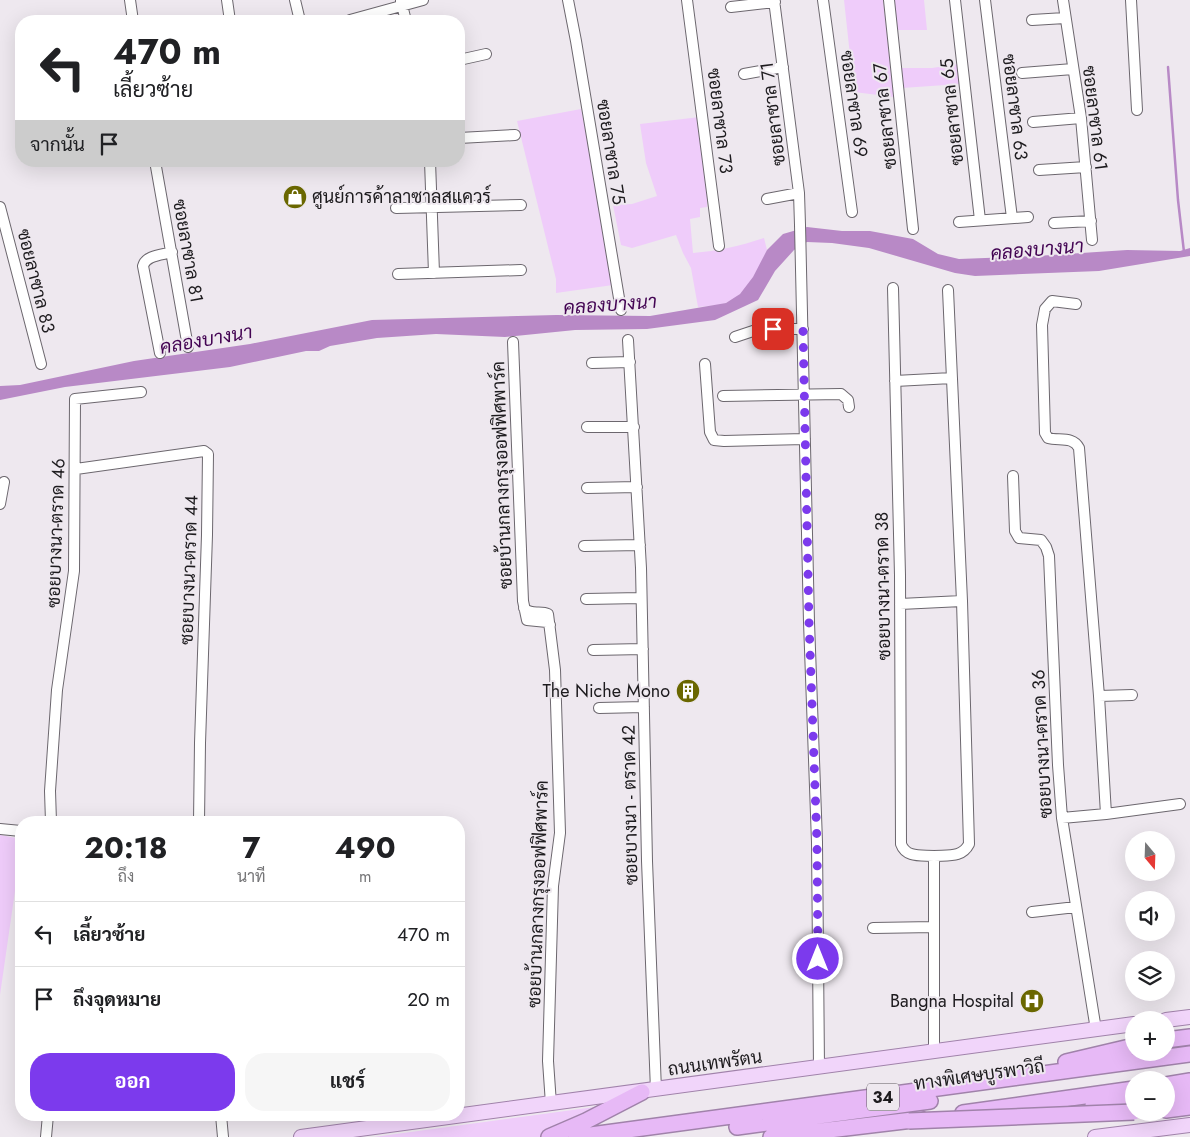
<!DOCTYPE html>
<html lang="th">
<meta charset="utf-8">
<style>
body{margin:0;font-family:Jost,Sarabun,sans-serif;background:#f6f6f6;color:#202124;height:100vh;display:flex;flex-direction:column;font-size:19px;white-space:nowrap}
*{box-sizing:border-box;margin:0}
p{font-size:16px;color:#757577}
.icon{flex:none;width:28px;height:28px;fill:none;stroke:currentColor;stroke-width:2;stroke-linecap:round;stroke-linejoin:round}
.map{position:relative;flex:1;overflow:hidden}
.panel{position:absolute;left:15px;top:816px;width:450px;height:305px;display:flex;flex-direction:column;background:#fff;border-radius:20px;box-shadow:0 5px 20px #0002}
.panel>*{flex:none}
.hud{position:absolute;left:15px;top:15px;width:450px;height:152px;border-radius:20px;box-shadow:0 5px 20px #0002;background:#fff;color:#202124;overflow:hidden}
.needle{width:32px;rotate:161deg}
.fabs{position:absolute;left:1125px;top:831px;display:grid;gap:10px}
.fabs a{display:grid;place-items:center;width:50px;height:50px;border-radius:50%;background:#fff;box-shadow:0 5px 20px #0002;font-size:25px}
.pin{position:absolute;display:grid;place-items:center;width:42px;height:42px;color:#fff;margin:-21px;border-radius:10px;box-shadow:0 2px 8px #0006}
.me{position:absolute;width:55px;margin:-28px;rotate:0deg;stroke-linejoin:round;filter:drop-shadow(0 0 4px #0008)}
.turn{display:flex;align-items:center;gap:18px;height:105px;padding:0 15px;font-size:22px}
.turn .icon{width:65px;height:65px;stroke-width:2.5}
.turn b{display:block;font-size:35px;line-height:42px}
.then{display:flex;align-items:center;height:48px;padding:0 15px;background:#0003;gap:10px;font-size:19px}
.eta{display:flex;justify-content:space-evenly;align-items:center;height:85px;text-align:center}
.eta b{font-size:30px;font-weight:700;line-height:35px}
.action{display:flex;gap:10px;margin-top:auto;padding:10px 15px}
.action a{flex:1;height:58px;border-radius:20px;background:#7c3aed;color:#fff;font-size:20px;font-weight:700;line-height:58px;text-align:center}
.action a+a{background:#f6f6f6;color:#202124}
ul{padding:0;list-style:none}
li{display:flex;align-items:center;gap:15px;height:65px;padding:0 15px;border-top:1px solid #e0e0e0}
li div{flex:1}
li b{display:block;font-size:19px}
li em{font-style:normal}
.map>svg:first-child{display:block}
</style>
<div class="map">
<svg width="1190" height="1137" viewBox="0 0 1190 1137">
<rect width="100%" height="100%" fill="#eee8ef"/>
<path fill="#efccfa" d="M 844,0 L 883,0 L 894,97 L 854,92 Z
M 893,0 L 924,0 L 927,30 L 896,30 Z
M 959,64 L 960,84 L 902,88 L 901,68 L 932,68 Z
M 581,109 L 600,202 L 613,285 L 556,293 L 556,279 L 517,121 Z
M 700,117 L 707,175 L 707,207 L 700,208 L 700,217 L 690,219 L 693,253 C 718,251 740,246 764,238 L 767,250 C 758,269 747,295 726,303 C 718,306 706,306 698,307 L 691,268 L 683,253 L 676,235 L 632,248 L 621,245 L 613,205 L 632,204 L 657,196 L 646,163 L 640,124 Z
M 0,835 L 21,839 L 21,864 L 15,891 L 0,995 Z
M 602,1106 L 542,1137 L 374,1137 Z"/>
<path fill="#b889c6" d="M 807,227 L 842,231 L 870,231 L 913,239 L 938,254 L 959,259 L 1036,256 L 1127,250 L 1180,251 L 1190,248 L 1190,256 L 1099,271 L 975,276 L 955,273 L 869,248 L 832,243 L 807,242 L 794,250 L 775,271 L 758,300 L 715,320 L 647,329 L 575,330 L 505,337 L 436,334 L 377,338 L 330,346 L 319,351 L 306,351 L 230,367 L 65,387 L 0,400 L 0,386 L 20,385 L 134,361 L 250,344 L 372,320 L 556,315 L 650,316 L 726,303 L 740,294 L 753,277 L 767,250 L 783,234 Z"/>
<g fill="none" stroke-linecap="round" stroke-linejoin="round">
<path stroke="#b889c6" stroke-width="2.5" d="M 1168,67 L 1178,200 L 1184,252"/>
<g stroke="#6c676e" stroke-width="12">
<path id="minor" d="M 130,0 L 133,21
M 227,0 L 230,21
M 295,0 L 300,21
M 568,0 L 576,41 L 621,310
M 687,0 L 719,246
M 774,0 L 799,193 L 800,225 L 809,622 L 817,842 L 819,1068
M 823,0 L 852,212
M 889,0 L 913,229
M 955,0 L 980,220
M 985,0 L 1012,218
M 1063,0 L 1081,118 L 1092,240
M 1131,0 L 1137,110
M 401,1 L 406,21
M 731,7 L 775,2
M 350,20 L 423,0
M 1032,20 L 1065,18
M 459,60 L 486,54
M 1022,73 L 1073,69
M 744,74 L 783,67
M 1033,122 L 1081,118
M 459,138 L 515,135
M 155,161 L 188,347
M 430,161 L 434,273
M 1039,170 L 1086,167
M 767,199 L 799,193
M 0,207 L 41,364
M 396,208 L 521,205
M 959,222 L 1028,217
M 1054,223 L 1091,221
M 398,274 L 521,270
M 893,288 L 900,575 L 901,844 C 906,858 921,855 934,856 L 934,1052
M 735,337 L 759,329 L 803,329
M 628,340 L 641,568 L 647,861 L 656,1090
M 513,342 L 523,601 L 527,620 L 547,622 L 550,625
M 160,353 L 143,266 C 146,255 162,255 172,252
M 592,363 L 630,362
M 705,364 L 710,432 L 714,440 L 724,441 L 805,439
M 895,381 L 952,378
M 723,396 L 841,394 L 848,400 L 849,407
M 587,427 L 634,427
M 76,469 L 204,451 L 208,454 L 207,535 L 200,743 L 199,822
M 1013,476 L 1015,531 L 1019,538 L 1041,540 L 1046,547 L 1049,556 L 1058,765 L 1062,818 L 1096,1030
M 587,488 L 637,487
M 0,504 L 4,482
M 584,546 L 640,545
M 586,599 L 641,598
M 900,604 L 962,601
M 524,608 C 531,616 540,610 548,614 L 555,670 L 560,833 L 553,886 L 548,1061 L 551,1104
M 593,650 L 643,649
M 1099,696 L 1132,695
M 599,708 L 644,707
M 1106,814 L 1180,804
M 1062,818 L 1106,814 L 1099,696 L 1079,448 C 1073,436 1059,441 1048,438 L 1045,433 L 1042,325 L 1045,309 L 1052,301 L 1076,304
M 51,822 L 50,791 L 57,690 L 74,571 L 75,399 L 141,392
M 0,829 L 21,831
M 934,856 C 948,855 962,858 969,844 L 962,601 L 948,290
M 1032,912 L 1076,907
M 873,928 L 934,927
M 221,1115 L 223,1137
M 46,1137 L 48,1115"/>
</g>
<g stroke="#a082aa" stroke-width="16">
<path id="major" d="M 1166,1020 L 1190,1017
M 301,1137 L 1134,1024
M 1095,1137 L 1190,1125"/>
</g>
<g stroke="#a082aa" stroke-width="18">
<path id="highway" d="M 1166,1040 L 1190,1037
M 1066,1062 L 1134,1046
M 1166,1085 L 1190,1081
M 1166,1096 L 1190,1092
M 1093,1106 L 1134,1100
M 1166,1110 L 1190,1107
M 963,1113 L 1134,1089
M 737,1127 L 930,1101
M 549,1137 L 586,1121 L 642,1092
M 576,1137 L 1190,1054
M 771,1137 L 921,1119"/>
</g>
<use href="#minor" stroke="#fff" stroke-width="10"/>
<use href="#major" stroke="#f1d5fa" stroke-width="14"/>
<use href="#highway" stroke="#e7b9f6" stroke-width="15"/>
<g stroke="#a082aa" stroke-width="18" stroke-linecap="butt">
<path id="highway-bridge" d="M 909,1121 L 1134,1112"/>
</g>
<use href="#highway-bridge" stroke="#e7b9f6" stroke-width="15"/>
</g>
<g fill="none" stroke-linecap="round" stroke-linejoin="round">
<path stroke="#7c3aed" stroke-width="9" stroke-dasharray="0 16.2" d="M 773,329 L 803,329 L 809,622 L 817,842 L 818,959"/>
</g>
<defs>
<g id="shop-disc" transform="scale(1.25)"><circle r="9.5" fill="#6a6700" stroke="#eee8ef"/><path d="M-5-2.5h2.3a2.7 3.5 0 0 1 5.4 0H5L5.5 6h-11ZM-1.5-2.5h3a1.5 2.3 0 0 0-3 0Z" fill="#fff"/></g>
<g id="building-disc" transform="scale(1.25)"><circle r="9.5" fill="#6a6700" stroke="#eee8ef"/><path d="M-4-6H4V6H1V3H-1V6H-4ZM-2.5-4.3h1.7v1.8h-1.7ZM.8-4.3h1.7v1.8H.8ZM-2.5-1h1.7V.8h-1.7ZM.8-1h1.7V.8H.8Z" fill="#fff"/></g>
<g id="hospital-disc" transform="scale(1.25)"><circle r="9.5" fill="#6a6700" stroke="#eee8ef"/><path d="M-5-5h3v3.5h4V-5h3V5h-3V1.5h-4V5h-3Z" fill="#fff"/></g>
</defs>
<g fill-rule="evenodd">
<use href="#shop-disc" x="295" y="197"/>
<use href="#building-disc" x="688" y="691"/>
<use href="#hospital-disc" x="1032" y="1001"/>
</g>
<g text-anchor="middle" stroke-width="4" stroke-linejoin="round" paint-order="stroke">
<rect fill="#eee8ef" stroke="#5c585d" stroke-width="1" x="867" y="1083.5" width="32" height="27" rx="4"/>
<g font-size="16" font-weight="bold" fill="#1d1b1e">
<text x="883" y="1103">34</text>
</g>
<g font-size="18" fill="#1d1b1e" stroke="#eee8ef">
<text transform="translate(854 104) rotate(82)" y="6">ซอยลาซาล 69</text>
<text transform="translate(1015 107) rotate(83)" y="6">ซอยลาซาล 63</text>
<text transform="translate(952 112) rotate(-96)" y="6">ซอยลาซาล 65</text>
<text transform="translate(773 114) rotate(-97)" y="6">ซอยลาซาล 71</text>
<text transform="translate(885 116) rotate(-96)" y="6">ซอยลาซาล 67</text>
<text transform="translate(1095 118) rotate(83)" y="6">ซอยลาซาล 61</text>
<text transform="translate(720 121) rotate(83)" y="6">ซอยลาซาล 73</text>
<text transform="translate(611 152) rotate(81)" y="6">ซอยลาซาล 75</text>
<text transform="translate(188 251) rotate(80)" y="6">ซอยลาซาล 81</text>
<text transform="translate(36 281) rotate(76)" y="6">ซอยลาซาล 83</text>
<text transform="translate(502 475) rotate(-92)" y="6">ซอยบ้านกลางกรุงออฟฟิศพาร์ค</text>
<text transform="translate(56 533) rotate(-88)" y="6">ซอยบางนา-ตราด 46</text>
<text transform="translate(189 570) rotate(-88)" y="6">ซอยบางนา-ตราด 44</text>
<text transform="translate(883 586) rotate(-91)" y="6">ซอยบางนา-ตราด 38</text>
<text transform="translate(1042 744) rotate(-93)" y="6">ซอยบางนา-ตราด 36</text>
<text transform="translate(630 805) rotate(-91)" y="6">ซอยบางนา - ตราด 42</text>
<text transform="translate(538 894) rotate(-88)" y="6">ซอยบ้านกลางกรุงออฟฟิศพาร์ค</text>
<text transform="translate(715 1063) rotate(-8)" y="6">ถนนเทพรัตน</text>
<text transform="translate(979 1075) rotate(-8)" y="6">ทางพิเศษบูรพาวิถี</text>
</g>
<g font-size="18" fill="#1d1b1e" stroke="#eee8ef" text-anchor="end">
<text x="312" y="203" text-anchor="start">ศูนย์การค้าลาซาลสแควร์</text>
<text x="670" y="697">The Niche Mono</text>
<text x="1014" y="1007">Bangna Hospital</text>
</g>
<g font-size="19" font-style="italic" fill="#430453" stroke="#eee8ef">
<text transform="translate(1037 249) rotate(-5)" y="7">คลองบางนา</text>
<text transform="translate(610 304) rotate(-4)" y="7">คลองบางนา</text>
<text transform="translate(206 339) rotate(-10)" y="7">คลองบางนา</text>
</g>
</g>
</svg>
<div class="fabs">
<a><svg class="needle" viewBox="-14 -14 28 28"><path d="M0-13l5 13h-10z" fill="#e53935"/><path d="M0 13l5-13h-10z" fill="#757577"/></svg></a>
<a><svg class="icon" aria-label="sound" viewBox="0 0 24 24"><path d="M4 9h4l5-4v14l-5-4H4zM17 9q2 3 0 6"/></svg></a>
<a><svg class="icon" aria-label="layers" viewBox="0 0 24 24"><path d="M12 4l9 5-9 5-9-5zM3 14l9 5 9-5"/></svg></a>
<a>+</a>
<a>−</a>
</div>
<div class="pin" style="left:773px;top:329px;background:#d93025"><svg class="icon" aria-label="arrive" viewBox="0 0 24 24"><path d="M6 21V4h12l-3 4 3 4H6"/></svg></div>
<svg class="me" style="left:818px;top:959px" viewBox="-20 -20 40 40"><circle r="17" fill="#7c3aed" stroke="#fff" stroke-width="3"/><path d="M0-11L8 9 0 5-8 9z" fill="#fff"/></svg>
<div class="hud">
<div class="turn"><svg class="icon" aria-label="left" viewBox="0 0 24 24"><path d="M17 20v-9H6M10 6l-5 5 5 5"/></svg><div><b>470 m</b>เลี้ยวซ้าย</div></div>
<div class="then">จากนั้น<svg class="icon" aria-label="arrive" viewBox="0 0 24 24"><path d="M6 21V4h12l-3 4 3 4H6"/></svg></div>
</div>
<section class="panel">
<div class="eta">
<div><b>20:18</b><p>ถึง</p></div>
<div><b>7</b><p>นาที</p></div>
<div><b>490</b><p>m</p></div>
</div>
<ul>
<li><svg class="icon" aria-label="left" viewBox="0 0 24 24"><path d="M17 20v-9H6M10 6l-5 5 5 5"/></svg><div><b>เลี้ยวซ้าย</b></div><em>470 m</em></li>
<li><svg class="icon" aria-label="arrive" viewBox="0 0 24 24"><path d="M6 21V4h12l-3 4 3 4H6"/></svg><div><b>ถึงจุดหมาย</b></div><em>20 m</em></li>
</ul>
<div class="action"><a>ออก</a><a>แชร์</a></div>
</section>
</div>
